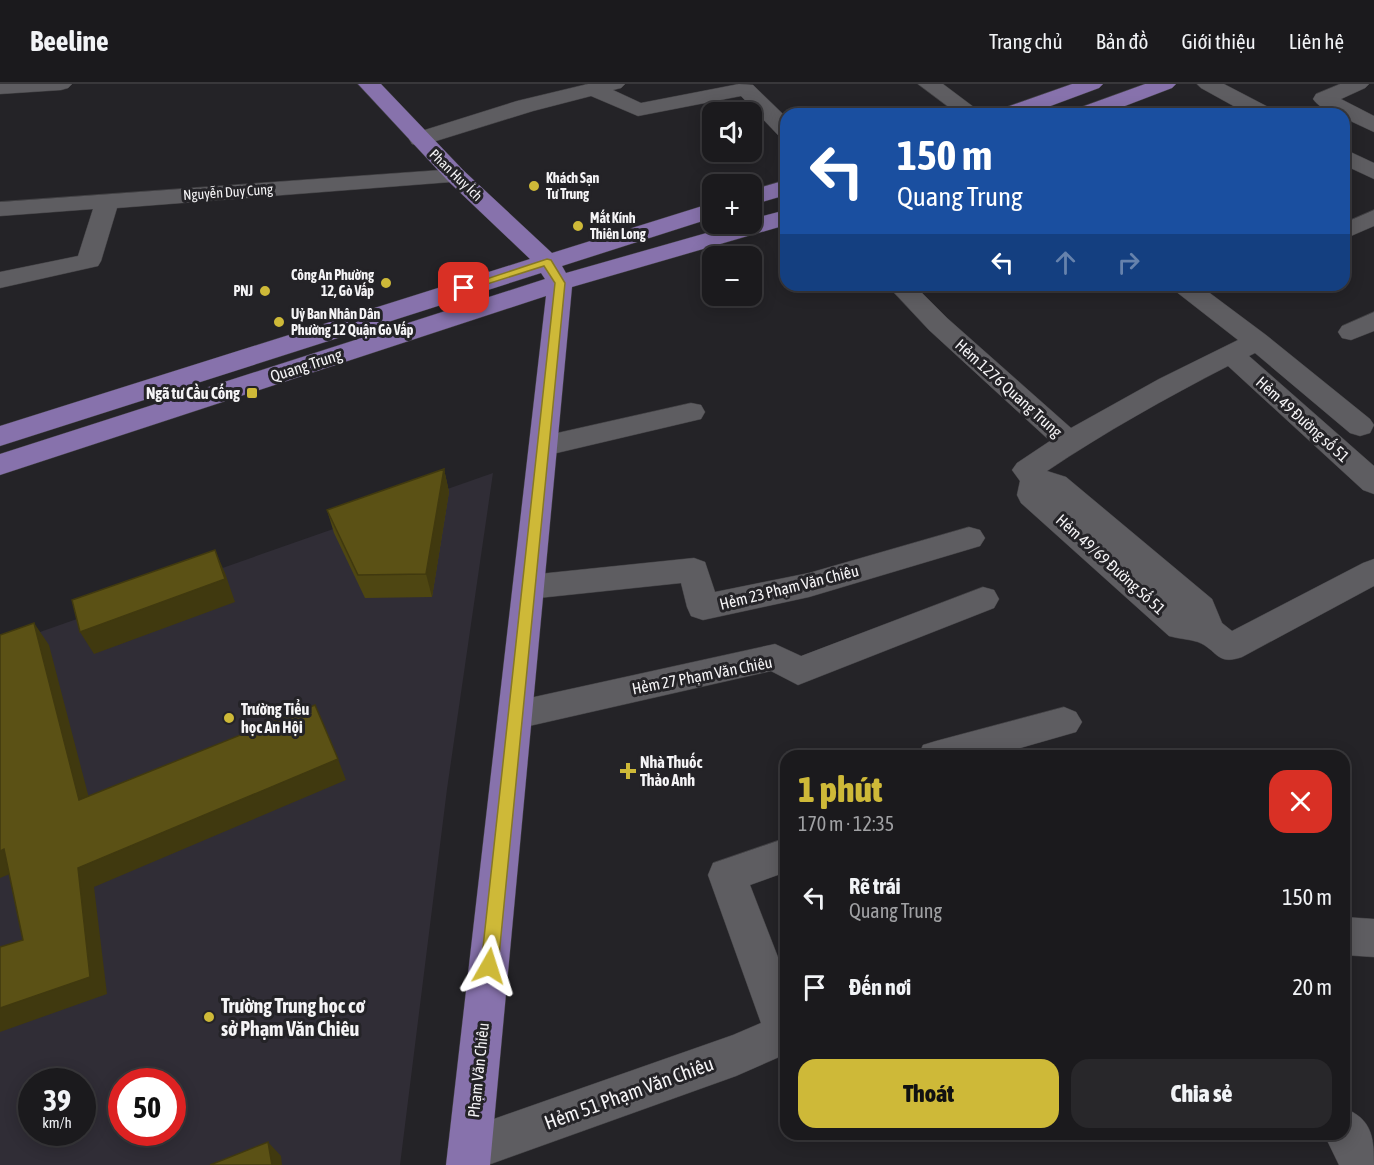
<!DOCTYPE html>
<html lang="vi">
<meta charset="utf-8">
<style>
body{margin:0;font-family:"Asap Condensed",sans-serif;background:#28272a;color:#f1f3f6;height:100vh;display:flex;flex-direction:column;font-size:22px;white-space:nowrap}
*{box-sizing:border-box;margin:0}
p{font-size:20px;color:#a0a1a4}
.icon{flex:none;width:33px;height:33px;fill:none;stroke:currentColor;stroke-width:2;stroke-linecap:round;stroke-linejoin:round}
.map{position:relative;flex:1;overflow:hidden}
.panel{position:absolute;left:780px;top:666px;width:570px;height:390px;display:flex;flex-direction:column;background:#1b1a1d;border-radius:18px;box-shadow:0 3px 15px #0003,0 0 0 2px #39383b}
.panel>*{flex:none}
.hud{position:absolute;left:780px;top:24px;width:570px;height:183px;border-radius:18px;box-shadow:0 3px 15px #0003,0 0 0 2px #39383b;background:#1a4fa0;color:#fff;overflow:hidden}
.controls{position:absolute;left:702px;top:18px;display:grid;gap:12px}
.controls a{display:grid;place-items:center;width:60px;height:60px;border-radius:12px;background:#1b1a1d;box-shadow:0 3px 15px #0003,0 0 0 2px #39383b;font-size:30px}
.speed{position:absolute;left:18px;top:984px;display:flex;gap:12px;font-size:30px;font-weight:700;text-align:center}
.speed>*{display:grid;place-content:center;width:78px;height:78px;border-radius:50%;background:#1b1a1d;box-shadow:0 3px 15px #0003,0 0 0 2px #39383b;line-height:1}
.speed small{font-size:15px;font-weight:400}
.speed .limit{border:9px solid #d22;background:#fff;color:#111}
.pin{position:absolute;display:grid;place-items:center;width:51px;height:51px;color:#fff;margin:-26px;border-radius:12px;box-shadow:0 3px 9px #0006}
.me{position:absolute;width:66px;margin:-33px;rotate:6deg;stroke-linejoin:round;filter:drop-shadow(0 0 4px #0008)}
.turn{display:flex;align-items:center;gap:21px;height:126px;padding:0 18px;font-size:27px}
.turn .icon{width:78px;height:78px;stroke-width:2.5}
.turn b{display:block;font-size:42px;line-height:51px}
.lanes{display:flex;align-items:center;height:57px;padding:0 18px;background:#0003;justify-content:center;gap:30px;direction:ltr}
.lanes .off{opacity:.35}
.round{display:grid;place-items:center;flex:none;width:63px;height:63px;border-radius:18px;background:#28272a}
.overview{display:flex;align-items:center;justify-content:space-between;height:102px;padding:0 18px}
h1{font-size:36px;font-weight:800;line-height:45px;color:#ceb938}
.button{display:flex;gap:12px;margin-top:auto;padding:12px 18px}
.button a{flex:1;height:69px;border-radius:18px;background:#ceb938;color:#111;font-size:24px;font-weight:800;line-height:69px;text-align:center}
.button a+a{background:#28272a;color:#f1f3f6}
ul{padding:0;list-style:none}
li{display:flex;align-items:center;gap:18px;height:90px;padding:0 18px}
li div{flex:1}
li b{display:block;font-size:22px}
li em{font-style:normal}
header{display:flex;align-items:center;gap:36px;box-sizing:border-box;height:84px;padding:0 30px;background:#1b1a1d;border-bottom:2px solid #39383b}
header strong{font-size:28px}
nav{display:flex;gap:33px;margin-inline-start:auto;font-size:21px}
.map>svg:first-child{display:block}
</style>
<header>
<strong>Beeline</strong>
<nav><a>Trang chủ</a><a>Bản đồ</a><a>Giới thiệu</a><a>Liên hệ</a></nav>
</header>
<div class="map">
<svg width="1374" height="1081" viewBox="0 0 1374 1081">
<rect width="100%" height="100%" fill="#242327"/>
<path fill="#302d36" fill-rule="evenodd" d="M 493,389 L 447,705 L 400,1081 L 0,1081 L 0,562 ZM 32,998 L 82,998 L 82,1048 L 32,1048 ZM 122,998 L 172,998 L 172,1048 L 122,1048 Z"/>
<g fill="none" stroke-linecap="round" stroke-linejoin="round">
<g stroke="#414043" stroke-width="1">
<path id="minor" d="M 0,0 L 72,0 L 68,4 L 61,6 L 0,10 Z
M 588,0 L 625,0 L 621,4 L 613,6 L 641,19 L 739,0 L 753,1 L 786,33 L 786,53 L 778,51 L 741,12 L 638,32 L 591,12 L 533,27 L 420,62 L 412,60 L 409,55 L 412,50 L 517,17 Z
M 918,0 L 943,0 L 983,30 L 958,30 Z
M 1197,0 L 1224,0 L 1272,25 L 1275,30 L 1248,30 L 1201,4 Z
M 1340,0 L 1369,0 L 1365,4 L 1341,15 L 1374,32 L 1374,48 L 1344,34 L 1344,30 C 1334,30 1319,24 1313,15 L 1316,10 Z
M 1344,65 L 1374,79 L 1374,95 L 1344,81 Z
M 456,85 L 464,87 L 468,92 L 464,97 L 117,124 L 101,177 L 98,182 L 0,204 L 0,188 L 78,172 L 93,125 L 0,132 L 0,118 Z
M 1374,126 L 1374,142 L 1344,155 L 1344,139 Z
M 887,201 L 914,201 L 947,234 L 1071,344 L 1159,295 L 1238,256 L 1174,206 L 1170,201 L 1199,201 L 1266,251 L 1370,335 L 1374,341 L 1370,349 L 1360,352 L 1350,349 L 1255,269 L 1249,272 L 1374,382 L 1374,410 L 1363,406 L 1228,282 C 1166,314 1105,348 1047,387 L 1066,393 L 1212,515 L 1222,539 L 1232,547 L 1363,479 L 1374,475 L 1374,502 L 1242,573 C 1216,582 1218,566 1198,558 C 1189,555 1179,555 1169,552 L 1021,419 L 1017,411 L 1020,397 L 1012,386 L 1017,379 L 1050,357 L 929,246 Z
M 1374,228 L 1374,247 L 1351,256 L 1342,254 L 1338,248 L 1342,242 Z
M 691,319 L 701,321 L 705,328 L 701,335 L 544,372 L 534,369 L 529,362 L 534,355 L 544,352 Z
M 969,443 L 980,446 L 985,454 L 980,462 L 809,513 L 703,536 L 691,532 L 687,523 L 681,499 L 529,515 L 518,512 L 513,503 L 518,494 L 529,491 L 694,474 L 705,478 L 715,508 L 809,489 Z
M 983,503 L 994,506 L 999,515 L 994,524 L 798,601 L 771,587 L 516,645 L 504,641 L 499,631 L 504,621 L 516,617 L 775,560 L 801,572 Z
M 1064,623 L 1076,628 L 1082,638 L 1076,648 L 992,672 L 918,672 L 923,661 L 936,657 Z
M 786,754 L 786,788 L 750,801 L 786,894 L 786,970 L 736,992 L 488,1081 L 454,1081 L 448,1065 L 454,1049 L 733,951 L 761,939 L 708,791 L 713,779 Z
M 1344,833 L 1374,835 L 1374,873 L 1344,871 Z
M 1344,1024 C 1372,1035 1374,1053 1374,1081 L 1339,1081 L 1324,1050 L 1344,1050 Z"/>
</g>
<g stroke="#414043" stroke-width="1">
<path id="major" d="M 358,0 L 381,0 L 464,87 L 552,169 L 712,119 L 712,134 L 562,182 L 566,189 L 738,140 L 752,140 L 752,135 L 786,126 L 786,141 L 572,203 L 490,1081 L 446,1081 L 546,212 L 0,391 L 0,370 L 545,195 L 541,189 L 0,362 L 0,342 L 530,175 L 448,97 Z
M 1072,0 L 1103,0 L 1099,4 L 1029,30 L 998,30 L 1001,25 Z
M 1145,0 L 1176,0 L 1172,4 L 1104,30 L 1073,30 L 1076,25 Z
M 786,96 L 786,111 L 752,121 L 752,106 Z"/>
</g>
<use href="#minor" fill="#5e5d61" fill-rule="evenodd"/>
<use href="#major" fill="#8772ac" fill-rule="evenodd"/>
</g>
<path fill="#4e4612" d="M 444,385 L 449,408 L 432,513 L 365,514 L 334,449 L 327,426 Z"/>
<path fill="#40390f" d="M 444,385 L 449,408 L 432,513 L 426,490 Z
M 215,466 L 225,489 L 235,518 L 94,570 L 80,548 Z
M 34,539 L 49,561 L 95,737 L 79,716 Z
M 338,675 L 346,696 L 94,803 L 107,910 L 0,948 L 0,924 L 78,784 Z
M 4,765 L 22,785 L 0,794 L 0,767 Z
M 268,1058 L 281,1072 L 282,1081 L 272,1081 Z"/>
<path fill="#5b5115" stroke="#40390f" stroke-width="1.5" d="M 444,385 L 426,490 L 358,491 L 327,426 Z
M 215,466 L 225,495 L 80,548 L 72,516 Z
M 34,539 L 79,716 L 315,621 L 338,675 L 78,784 L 90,893 L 0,924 L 0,863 L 23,856 L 4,765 L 0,767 L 0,551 Z
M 268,1058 L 272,1081 L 210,1081 Z"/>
<path fill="#ceb938" stroke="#867824" stroke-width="1.5" d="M 547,175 L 551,176 L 565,199 L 498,882 L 495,888 L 489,890 L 483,888 L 481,882 L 555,199 L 544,182 L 468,206 L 464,207 L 459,204 Z"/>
<g fill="#ceb938" stroke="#242327" stroke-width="2">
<circle cx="534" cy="102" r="6"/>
<circle cx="578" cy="142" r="6"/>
<circle cx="386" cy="199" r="6"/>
<circle cx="265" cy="207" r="6"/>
<circle cx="279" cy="238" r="6"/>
<rect x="246" y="303" width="12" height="12" rx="3"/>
<circle cx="229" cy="634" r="6"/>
<path d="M625 678h6v6h6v6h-6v6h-6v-6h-6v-6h6z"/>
<circle cx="209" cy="933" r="6"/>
</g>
<g text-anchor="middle" stroke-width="6" stroke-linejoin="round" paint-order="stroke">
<g font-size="14" fill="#f5f4f6" stroke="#242327">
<text transform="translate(456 91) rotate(44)" y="5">Phan Huy Ích</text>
<text transform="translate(228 108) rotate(-4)" y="5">Nguyễn Duy Cung</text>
</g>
<g font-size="14" font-weight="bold" fill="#f5f4f6" stroke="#242327" text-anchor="start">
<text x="546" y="99">Khách Sạn<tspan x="546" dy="16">Tư Trung</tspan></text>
<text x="590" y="139">Mắt Kính<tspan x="590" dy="16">Thiên Long</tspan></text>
<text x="374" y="196" text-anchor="end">Công An Phường<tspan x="374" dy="16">12, Gò Vấp</tspan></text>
<text x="253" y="212" text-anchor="end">PNJ</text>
<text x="291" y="235">Uỷ Ban Nhân Dân<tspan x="291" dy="16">Phường 12 Quận Gò Vấp</tspan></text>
</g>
<g font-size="16" fill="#f5f4f6" stroke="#242327">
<text transform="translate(306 281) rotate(-18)" y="6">Quang Trung</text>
<text transform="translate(1009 304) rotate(42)" y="6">Hẻm 1276 Quang Trung</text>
<text transform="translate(1303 335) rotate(42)" y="6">Hẻm 49 Đường số 51</text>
<text transform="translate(1111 480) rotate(42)" y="6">Hẻm 49/69 Đường Số 51</text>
<text transform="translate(789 503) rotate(-14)" y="6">Hẻm 23 Phạm Văn Chiêu</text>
<text transform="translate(702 591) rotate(-11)" y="6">Hẻm 27 Phạm Văn Chiêu</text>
<text transform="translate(478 986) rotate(-84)" y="6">Phạm Văn Chiêu</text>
</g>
<g font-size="16" font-weight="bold" fill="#f5f4f6" stroke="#242327" text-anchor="start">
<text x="240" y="315" text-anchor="end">Ngã tư Cầu Cống</text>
<text x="241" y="631">Trường Tiểu<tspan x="241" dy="18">học An Hội</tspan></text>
<text x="640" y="684">Nhà Thuốc<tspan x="640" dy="18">Thảo Anh</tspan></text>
</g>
<g font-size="20" font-weight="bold" fill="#f5f4f6" stroke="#242327" text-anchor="start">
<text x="221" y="929">Trường Trung học cơ<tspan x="221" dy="23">sở Phạm Văn Chiêu</tspan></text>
</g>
<g font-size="20" fill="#f5f4f6" stroke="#242327">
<text transform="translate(629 1009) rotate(-20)" y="7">Hẻm 51 Phạm Văn Chiêu</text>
</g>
</g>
</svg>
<div class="controls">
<a><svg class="icon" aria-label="sound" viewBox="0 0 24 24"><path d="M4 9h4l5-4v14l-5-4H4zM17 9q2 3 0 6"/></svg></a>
<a>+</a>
<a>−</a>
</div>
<div class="speed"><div>39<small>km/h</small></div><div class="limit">50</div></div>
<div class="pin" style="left:464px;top:204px;background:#d93025"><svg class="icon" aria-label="arrive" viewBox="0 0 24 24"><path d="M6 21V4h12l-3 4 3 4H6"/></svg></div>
<svg class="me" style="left:489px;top:882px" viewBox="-20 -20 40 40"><path d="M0-17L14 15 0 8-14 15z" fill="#ceb938" stroke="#fff" stroke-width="4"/></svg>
<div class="hud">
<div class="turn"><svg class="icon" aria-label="left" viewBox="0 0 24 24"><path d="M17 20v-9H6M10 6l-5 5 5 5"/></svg><div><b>150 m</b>Quang Trung</div></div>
<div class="lanes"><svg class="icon" aria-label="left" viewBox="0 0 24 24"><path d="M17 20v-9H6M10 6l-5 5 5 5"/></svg><svg class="icon off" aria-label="ahead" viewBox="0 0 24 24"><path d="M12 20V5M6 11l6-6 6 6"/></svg><svg class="icon off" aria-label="right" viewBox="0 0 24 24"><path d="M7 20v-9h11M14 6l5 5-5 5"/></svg></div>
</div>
<section class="panel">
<div class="overview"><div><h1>1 phút</h1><p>170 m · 12:35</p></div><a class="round" style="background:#d93025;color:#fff"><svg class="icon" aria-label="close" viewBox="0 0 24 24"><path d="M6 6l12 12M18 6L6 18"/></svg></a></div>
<ul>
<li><svg class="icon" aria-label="left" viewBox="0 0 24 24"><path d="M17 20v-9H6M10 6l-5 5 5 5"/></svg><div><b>Rẽ trái</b><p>Quang Trung</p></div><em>150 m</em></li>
<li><svg class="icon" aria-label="arrive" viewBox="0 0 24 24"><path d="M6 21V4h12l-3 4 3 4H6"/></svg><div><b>Đến nơi</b></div><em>20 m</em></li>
</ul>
<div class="button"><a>Thoát</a><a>Chia sẻ</a></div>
</section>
</div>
